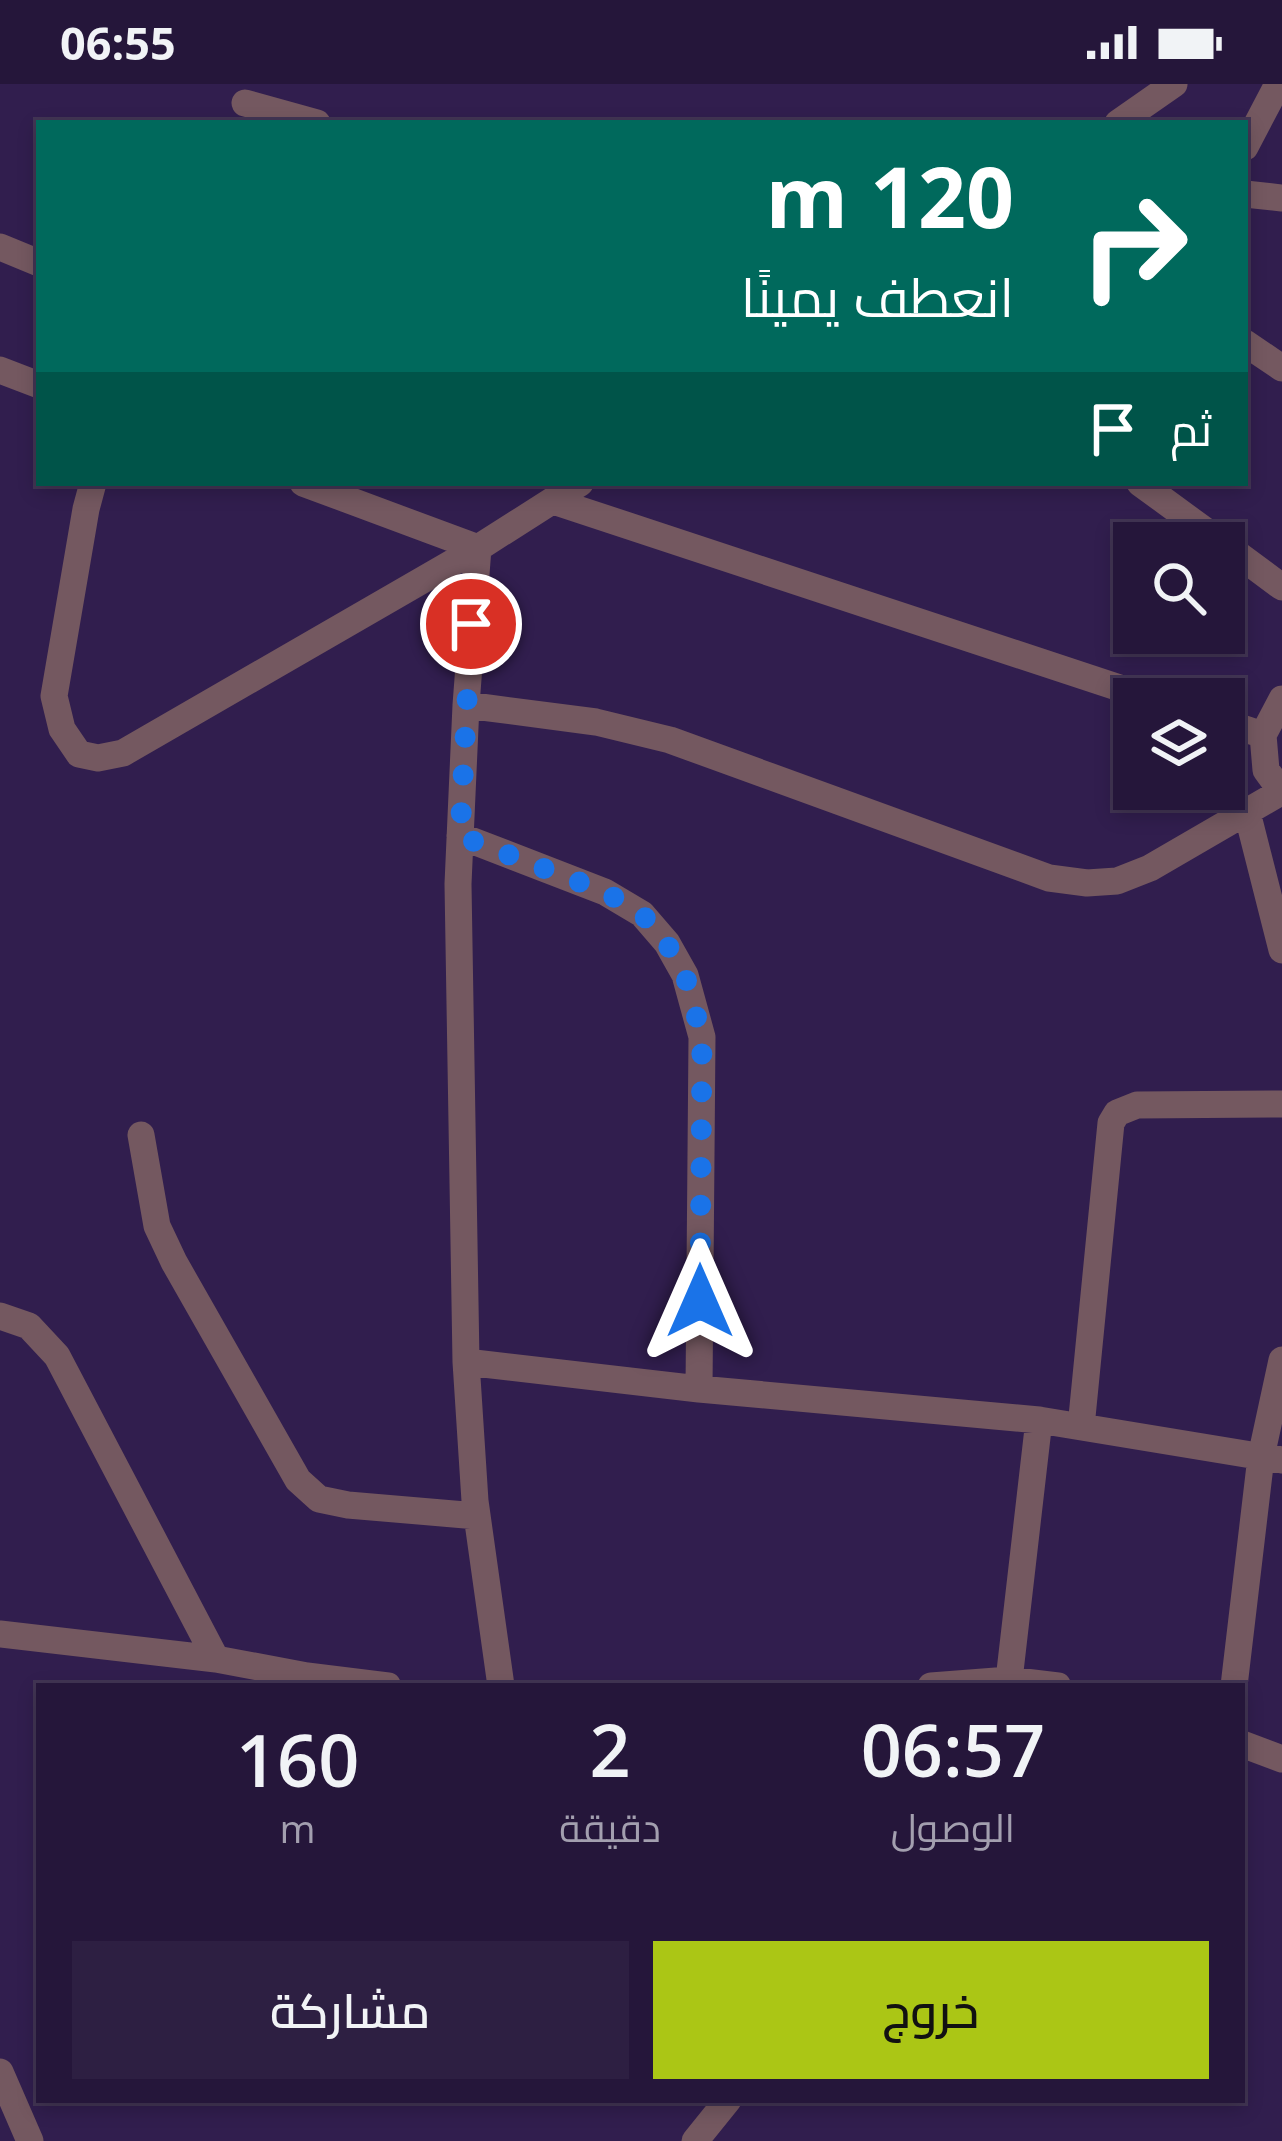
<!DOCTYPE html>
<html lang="ar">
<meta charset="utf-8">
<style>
body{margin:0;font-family:"Open Sans",Cairo,sans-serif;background:#2d1f42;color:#f1f3f6;direction:rtl;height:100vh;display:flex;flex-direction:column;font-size:45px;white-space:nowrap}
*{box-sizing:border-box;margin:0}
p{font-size:39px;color:#a39faf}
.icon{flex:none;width:66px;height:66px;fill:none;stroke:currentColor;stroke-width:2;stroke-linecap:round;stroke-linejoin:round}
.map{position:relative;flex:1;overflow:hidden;direction:ltr}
.details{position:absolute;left:36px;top:1599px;width:1209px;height:420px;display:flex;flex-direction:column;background:#25163a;border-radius:0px;box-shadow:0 6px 18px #0003,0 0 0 3px #423554;direction:rtl}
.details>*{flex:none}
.guide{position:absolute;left:36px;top:36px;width:1212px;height:366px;border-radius:0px;box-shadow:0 6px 18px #0003,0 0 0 3px #423554;direction:rtl;background:#00695c;color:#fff;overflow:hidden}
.fabs{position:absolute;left:1113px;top:438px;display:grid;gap:24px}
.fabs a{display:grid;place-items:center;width:132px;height:132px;border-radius:0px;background:#25163a;box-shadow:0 6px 18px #0003,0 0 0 3px #423554;font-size:60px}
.pin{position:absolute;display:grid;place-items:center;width:102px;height:102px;color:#fff;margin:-51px;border:6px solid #fff;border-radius:50%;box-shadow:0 3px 12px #0007}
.me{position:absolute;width:132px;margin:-66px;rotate:0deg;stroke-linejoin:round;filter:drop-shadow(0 0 9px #0008)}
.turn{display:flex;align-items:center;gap:42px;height:252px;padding:0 36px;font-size:54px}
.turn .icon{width:156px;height:156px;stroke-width:2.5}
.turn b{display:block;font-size:84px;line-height:102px}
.then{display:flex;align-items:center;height:114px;padding:0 36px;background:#0003;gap:24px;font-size:45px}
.eta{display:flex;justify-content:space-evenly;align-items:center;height:204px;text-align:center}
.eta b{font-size:72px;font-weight:600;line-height:84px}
.action{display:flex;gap:24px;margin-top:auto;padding:24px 36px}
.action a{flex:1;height:138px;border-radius:0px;background:#abc615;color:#111;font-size:48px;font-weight:600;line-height:138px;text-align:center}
.action a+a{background:#2d1f42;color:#f1f3f6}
.status{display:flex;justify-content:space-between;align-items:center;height:84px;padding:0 60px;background:#25163a;direction:ltr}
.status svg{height:33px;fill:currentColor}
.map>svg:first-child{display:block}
</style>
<div class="status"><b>06:55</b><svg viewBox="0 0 49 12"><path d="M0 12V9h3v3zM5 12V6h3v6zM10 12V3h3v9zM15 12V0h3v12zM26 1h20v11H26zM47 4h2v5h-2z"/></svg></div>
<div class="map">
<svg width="1282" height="2057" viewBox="0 0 1282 2057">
<rect width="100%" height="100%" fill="#311e4e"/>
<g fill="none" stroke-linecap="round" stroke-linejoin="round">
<path stroke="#745860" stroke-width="27" d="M 245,19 L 317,39
M 1118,39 L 1174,0
M 1245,63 L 1278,0
M 1245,110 L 1282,114
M 0,163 L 39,179
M 1245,259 L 1282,284
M 0,286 L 39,301
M 93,399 L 86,425 L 54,612 L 62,645 L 79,670 L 98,674 L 123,669 L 478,464
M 303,399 L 478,464
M 1140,399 L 1222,459
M 553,417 L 1153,615
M 1224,460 L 1282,503
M 1282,615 L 1263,651 L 1266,686 L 1282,708
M 466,621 L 596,638 L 670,656 L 1049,794 L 1087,799 L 1117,797 L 1150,784 L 1281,708
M 1224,638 L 1263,651
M 1247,728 L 1282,866
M 460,752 L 605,808 L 642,830 L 667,859 L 685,891 L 702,953 L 699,1305
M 141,1051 L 157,1142 L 174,1178 L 298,1396 L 319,1415 L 348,1421 L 477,1432
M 0,1232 L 29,1242 L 57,1272 L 216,1575
M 466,1278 L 699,1305 L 1039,1336 L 1282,1376
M 1081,1343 L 1111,1039 L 1117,1029 L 1137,1021 L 1282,1020
M 0,1550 L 216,1575 L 307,1592 L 388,1602
M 1009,1596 L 1039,1336
M 501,1602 L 475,1417 L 466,1278 L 458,800 L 466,621 L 478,464 L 580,399
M 931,1602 L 1009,1596 L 1058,1602
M 1234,1602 L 1261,1373 L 1282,1276
M 1242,1660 L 1282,1675
M 0,1988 L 30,2057
M 695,2057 L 728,2016"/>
</g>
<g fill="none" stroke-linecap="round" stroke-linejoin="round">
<path stroke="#1a73e8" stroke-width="21" stroke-dasharray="0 37.8" d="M 471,540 L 460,752 L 605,808 L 642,830 L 667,860 L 685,891 L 702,953 L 700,1217"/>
</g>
</svg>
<div class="fabs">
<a><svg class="icon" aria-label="search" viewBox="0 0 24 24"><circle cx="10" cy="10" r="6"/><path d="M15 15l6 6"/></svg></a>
<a><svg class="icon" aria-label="layers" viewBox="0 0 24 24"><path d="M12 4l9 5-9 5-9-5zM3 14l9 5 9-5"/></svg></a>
</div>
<div class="pin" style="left:471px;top:540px;background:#d93025"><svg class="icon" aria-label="arrive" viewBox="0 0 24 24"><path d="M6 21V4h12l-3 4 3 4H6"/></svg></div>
<svg class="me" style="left:700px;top:1217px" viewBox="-20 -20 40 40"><path d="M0-17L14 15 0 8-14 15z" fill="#1a73e8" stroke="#fff" stroke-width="4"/></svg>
<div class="guide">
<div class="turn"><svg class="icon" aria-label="right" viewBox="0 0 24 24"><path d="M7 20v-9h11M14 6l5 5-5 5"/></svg><div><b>120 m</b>انعطف يمينًا</div></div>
<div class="then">ثم<svg class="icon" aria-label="arrive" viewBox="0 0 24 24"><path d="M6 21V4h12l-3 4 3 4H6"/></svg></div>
</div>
<section class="details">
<div class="eta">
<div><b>06:57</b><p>الوصول</p></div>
<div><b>2</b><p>دقيقة</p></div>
<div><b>160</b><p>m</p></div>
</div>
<div class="action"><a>خروج</a><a>مشاركة</a></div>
</section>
</div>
